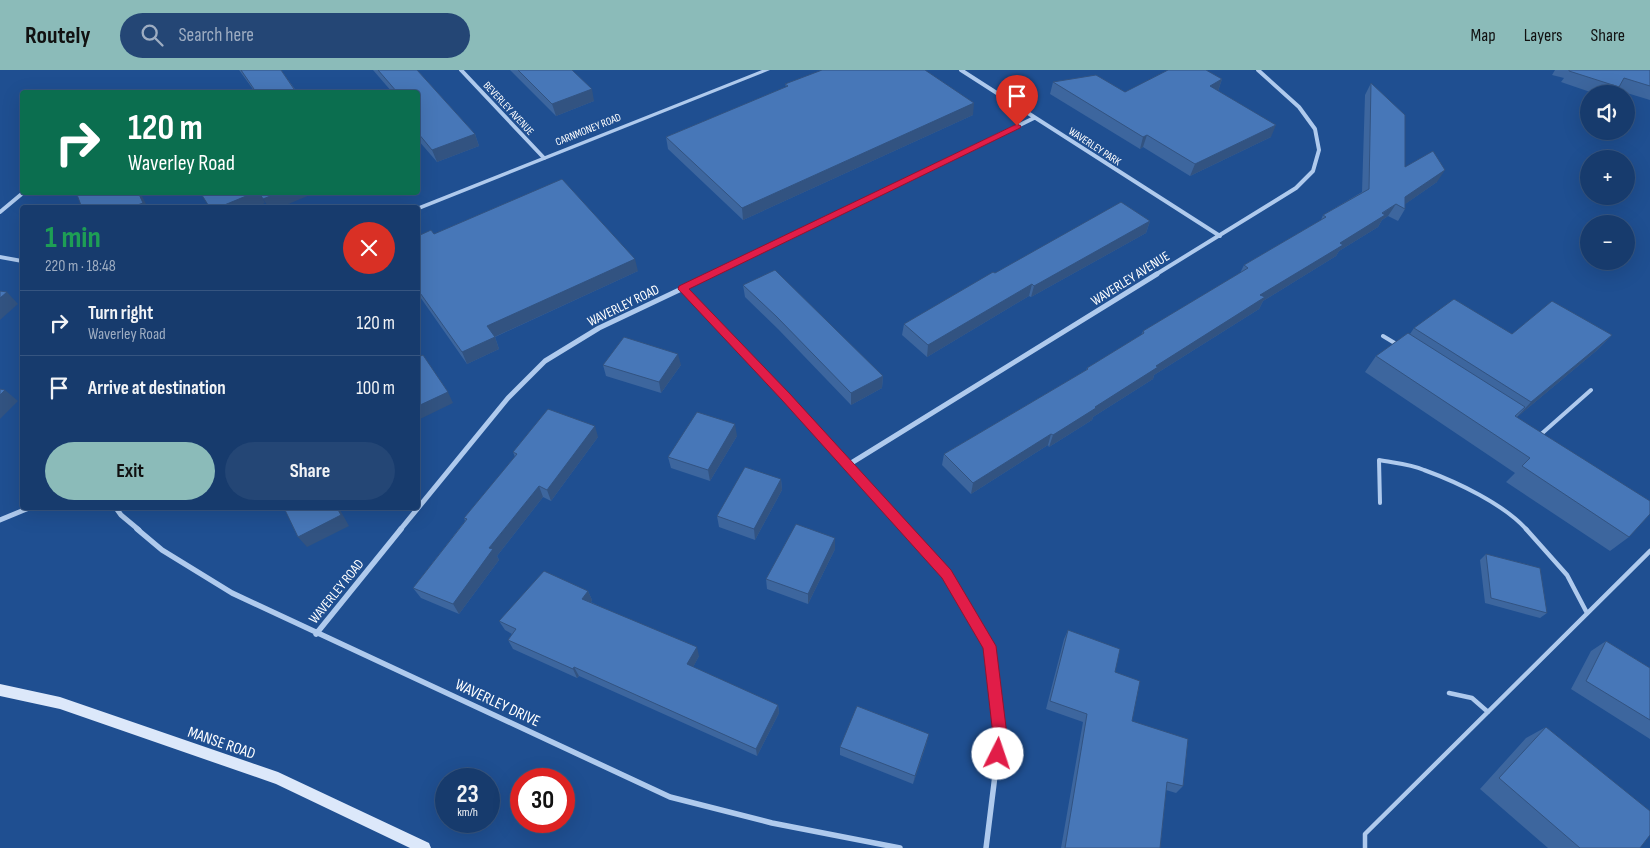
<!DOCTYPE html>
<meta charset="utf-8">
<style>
body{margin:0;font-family:"Sofia Sans Condensed",sans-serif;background:#244675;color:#f1f3f6;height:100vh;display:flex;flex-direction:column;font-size:19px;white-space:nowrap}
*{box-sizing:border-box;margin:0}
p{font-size:16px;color:#9eadc2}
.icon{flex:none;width:28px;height:28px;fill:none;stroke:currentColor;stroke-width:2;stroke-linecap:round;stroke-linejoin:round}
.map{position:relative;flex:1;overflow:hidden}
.sheet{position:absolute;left:20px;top:135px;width:400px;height:305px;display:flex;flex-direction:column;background:#173b6d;border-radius:5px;box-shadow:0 5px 20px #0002,0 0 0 1px #365580}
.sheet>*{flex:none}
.guide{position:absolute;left:20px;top:20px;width:400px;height:105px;border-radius:5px;box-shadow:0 5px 20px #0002,0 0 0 1px #365580;background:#0b6e4f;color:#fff;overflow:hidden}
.controls{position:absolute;left:1580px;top:15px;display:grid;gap:10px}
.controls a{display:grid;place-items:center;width:55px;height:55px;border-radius:50%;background:#173b6d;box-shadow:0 5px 20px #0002,0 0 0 1px #365580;font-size:25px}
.speed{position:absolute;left:435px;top:698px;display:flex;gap:10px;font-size:25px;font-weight:700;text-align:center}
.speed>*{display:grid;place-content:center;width:65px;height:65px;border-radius:50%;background:#173b6d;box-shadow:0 5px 20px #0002,0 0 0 1px #365580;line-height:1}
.speed small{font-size:12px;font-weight:400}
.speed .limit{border:8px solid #d22;background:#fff;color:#111}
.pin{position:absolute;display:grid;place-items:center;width:42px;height:42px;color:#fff;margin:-51px -21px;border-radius:50% 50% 50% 0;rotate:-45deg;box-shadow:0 0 5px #0007}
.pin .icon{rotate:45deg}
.me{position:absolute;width:55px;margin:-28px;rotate:4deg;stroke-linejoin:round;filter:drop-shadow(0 0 4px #0008)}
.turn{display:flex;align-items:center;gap:18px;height:105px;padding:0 25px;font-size:22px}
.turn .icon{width:65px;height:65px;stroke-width:2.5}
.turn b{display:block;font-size:35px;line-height:42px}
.round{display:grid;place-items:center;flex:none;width:52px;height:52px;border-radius:26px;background:#244675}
.summary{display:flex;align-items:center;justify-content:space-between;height:85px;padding:0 25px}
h1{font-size:30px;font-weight:700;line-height:38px;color:#1e9e55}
.button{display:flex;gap:10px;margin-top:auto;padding:10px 25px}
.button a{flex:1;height:58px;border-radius:30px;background:#8bbbb9;color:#111;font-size:20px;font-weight:700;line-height:58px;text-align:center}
.button a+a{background:#244675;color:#f1f3f6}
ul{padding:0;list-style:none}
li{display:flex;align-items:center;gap:15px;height:65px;padding:0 25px;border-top:1px solid #365580}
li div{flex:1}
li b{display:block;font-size:19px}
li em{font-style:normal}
header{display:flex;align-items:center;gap:30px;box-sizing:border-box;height:70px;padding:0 25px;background:#8bbbb9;color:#111}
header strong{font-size:24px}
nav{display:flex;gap:28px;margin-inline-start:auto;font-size:18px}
.search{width:350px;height:45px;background:#244675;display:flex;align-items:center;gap:12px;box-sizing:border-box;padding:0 18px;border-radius:28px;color:#9eadc2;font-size:19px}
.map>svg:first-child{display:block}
</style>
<header>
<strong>Routely</strong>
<div class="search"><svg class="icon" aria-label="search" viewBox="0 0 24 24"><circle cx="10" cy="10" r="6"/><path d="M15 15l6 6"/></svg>Search here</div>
<nav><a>Map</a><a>Layers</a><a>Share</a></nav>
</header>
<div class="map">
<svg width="1650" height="778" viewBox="0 0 1650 778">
<rect width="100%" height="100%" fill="#1f4f91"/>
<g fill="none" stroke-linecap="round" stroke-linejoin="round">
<path stroke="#afcaed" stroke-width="4" d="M 1383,266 L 1398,275
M 1539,366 L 1591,320
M 1380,433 L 1379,390 C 1394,393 1410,394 1424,400 C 1457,412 1504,434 1527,460"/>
<path stroke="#afcaed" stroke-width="4.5" d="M 1526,459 L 1567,505 L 1587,543
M 1449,623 L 1472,628 L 1488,642
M 1365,778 L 1365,764 L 1650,481"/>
<path stroke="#afcaed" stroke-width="4" d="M 461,0 L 544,88
M 961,0 L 1220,166
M 0,142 L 24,122
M 710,205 L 1034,48
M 1155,205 L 1296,118 L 1313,101 L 1319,80 L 1315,59 L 1299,37 L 1258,0"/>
<path stroke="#afcaed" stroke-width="5" d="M 683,219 L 786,327 L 906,460
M 848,395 L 1157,204
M 116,438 L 121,445 L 139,460
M 0,450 L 29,438
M 400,460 L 508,328 L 545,291 L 599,258 L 713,204"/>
<path stroke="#afcaed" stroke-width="5.5" d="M 137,459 L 162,480 L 232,523 L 670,727 L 772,753 L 900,778
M 905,459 L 946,504 L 989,576 L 1000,665 L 986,778
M 316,564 L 401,459"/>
<path fill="#afcaed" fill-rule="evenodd" d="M 762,0 L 770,0 L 419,140 L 418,140 L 418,138 L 414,138 Z
M 0,185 L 22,189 L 22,193 L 0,189 Z"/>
<path fill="#dce8fa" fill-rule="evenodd" d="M 0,614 L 60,627 L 278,702 L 429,773 L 431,778 L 410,778 L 276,714 L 60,639 L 0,626 Z"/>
</g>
<path fill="#3d669e" d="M 239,0 L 281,0 L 297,22 L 255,22 Z
M 373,0 L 417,0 L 475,64 L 479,76 L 437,92 L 418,70 L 418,22 L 392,22 Z
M 510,0 L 572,0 L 594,31 L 556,46 Z
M 1555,0 L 1650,0 L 1650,30 L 1617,20 L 1614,24 L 1596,24 L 1561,12 L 1564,8 L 1552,5 Z
M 1222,9 L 1218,21 L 1271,67 L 1190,106 L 1143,77 L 1140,79 L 1050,24 L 1053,12 L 1125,22 Z
M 1371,13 L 1405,97 L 1437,112 L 1405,134 L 1405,139 L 1398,151 L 1388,146 L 1382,150 L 1378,157 L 1339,181 L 1336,186 L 1263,231 L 1259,239 L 1154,305 L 1153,309 L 1093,347 L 1092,350 L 1049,377 L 1048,375 L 971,424 L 942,395 L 944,384 L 1086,300 L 1087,298 L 1141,265 L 1143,261 L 1240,203 L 1244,195 L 1321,150 L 1323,145 L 1362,122 L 1365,25 Z
M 785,14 L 973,45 L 743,150 L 668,79 L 666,67 L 786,17 Z
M 1150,151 L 1146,163 L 1031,227 L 1029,226 L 927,287 L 902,265 L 904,254 L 995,203 Z
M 418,166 L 638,201 L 495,267 L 499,279 L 467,294 L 418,224 Z
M 743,215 L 883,306 L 882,318 L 851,335 L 778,259 L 745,227 Z
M 1414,258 L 1512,264 L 1612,265 L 1596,281 L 1517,347 L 1629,467 L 1610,481 L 1506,412 L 1515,403 L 1365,302 L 1376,286 L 1410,264 Z
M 603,295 L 681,295 L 661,323 L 606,306 Z
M 737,366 L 710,411 L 671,398 L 668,387 Z
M 598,367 L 551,431 L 543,427 L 497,486 L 499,490 L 459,544 L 421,528 L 413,518 L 465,451 L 464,448 L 515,387 L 513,382 Z
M 781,409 L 782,420 L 755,470 L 719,457 L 717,446 Z
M 835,479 L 808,534 L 767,519 L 766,509 Z
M 1486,484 L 1547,543 L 1540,548 L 1485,533 L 1480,490 Z
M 588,521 L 592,530 L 591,532 L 699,586 L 693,597 L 778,635 L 779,643 L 757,686 L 579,606 L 577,608 L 513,579 L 508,570 L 512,564 L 505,560 L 499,551 Z
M 1068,560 L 1115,602 L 1132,651 L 1183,716 L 1176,723 L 1166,720 L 1160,778 L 1061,778 L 1083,652 L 1046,639 L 1064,569 Z
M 1606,571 L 1650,598 L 1650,669 L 1571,619 L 1591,581 Z
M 1546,657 L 1640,778 L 1548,778 L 1480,719 L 1526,668 Z
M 927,672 L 913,714 L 840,685 L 840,677 Z"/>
<path fill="#325381" d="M 1222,9 L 1218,21 L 1210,16 Z
M 592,19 L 594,31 L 556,46 L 552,34 Z
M 974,33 L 973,45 L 743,150 L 742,138 Z
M 1276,55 L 1271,67 L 1190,106 L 1195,94 Z
M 475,64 L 479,76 L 437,92 L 432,80 Z
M 1147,65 L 1143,77 L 1140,79 L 1143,67 Z
M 1445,100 L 1437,112 L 1401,137 L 1405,127 Z
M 138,122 L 140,122 L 148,138 L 129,138 Z
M 256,122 L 259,122 L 265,133 L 255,138 L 217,138 Z
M 280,122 L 317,122 L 279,138 L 269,138 L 263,129 Z
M 1396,134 L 1388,146 L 1382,150 L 1378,157 L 1339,181 L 1336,186 L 1263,231 L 1259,239 L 1154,305 L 1153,309 L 1093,347 L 1092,350 L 1049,377 L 1053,365 L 1260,225 L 1340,173 Z
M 1150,151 L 1146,163 L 1031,227 L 1034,216 Z
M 635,189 L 638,201 L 492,268 L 487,256 Z
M 1032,214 L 1029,226 L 927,287 L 928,275 Z
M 7,222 L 18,234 L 0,250 L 0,228 Z
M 1612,265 L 1596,281 L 1516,348 L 1531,332 Z
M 495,267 L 499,279 L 467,294 L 462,282 Z
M 678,284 L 681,295 L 661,323 L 659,312 Z
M 883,306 L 882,318 L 851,335 L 851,323 Z
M 5,320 L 18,331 L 0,349 L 0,325 Z
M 448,322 L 453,333 L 418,350 L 418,336 Z
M 735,354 L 737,366 L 710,411 L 708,400 Z
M 595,356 L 598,367 L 551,431 L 547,420 Z
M 1051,364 L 1048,375 L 971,424 L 973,413 Z
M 781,409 L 782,420 L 755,470 L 754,459 Z
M 539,416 L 543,427 L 497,486 L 499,490 L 459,544 L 453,534 L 489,478 Z
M 337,438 L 339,438 L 349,456 L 307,477 L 298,467 Z
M 835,468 L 835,479 L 808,534 L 808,524 Z
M 588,521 L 592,530 L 587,538 L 582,529 Z
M 697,577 L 699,586 L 690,603 L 687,594 Z
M 574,597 L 579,606 L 577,608 L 573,599 Z
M 778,635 L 779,643 L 757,686 L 756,679 Z
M 929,664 L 927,672 L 913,714 L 915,706 Z"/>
<path fill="#4777b8" stroke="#325381" d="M 241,0 L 281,0 L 296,22 L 256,22 Z
M 378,0 L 417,0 L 475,64 L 432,80 L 418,63 L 418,22 L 396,22 L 397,22 Z
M 518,0 L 572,0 L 592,19 L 552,34 Z
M 822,0 L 925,0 L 974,33 L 742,138 L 666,67 L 788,16 L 785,14 Z
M 1168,0 L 1206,0 L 1222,9 L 1210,16 L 1276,55 L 1195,94 L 1147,65 L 1143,67 L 1053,12 L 1096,5 L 1125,22 Z
M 1569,0 L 1650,0 L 1650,16 L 1624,8 L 1619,17 L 1569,1 Z
M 1371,13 L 1405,45 L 1405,97 L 1433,81 L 1445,100 L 1405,127 L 1405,139 L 1396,134 L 1382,143 L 1385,145 L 1340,173 L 1343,175 L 1260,225 L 1265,227 L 1156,296 L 1158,297 L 1095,337 L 1096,338 L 1053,365 L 1051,364 L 973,413 L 944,384 L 1088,299 L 1087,298 L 1144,263 L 1143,261 L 1248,198 L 1244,195 L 1326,147 L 1323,145 L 1369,119 Z
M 562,109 L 635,189 L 487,256 L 495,267 L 462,282 L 418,220 L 418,166 L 431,160 L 434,164 Z
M 76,122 L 138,122 L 143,133 L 129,138 L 82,138 Z
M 200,122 L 256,122 L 217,138 L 210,138 Z
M 259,122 L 280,122 L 263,129 Z
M 1121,132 L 1150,151 L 1034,216 L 1032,214 L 928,275 L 904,254 L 993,202 L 995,203 Z
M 775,200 L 883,306 L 851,323 L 777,247 L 743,215 Z
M 0,221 L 7,222 L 0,228 Z
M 1454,229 L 1512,264 L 1552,231 L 1612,265 L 1531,332 L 1414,258 Z
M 1408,263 L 1525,337 L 1515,346 L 1650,431 L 1650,444 L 1629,467 L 1522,396 L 1530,388 L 1376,286 Z
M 624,267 L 678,284 L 659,312 L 603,295 Z
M 423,285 L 448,322 L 418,336 L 418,287 Z
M 0,319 L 5,320 L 0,325 Z
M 548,339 L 595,356 L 547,420 L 539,416 L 489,478 L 493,479 L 453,534 L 413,518 L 467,449 L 464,448 L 517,384 L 513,382 Z
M 697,342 L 735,354 L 708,400 L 668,387 Z
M 745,397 L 781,409 L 754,459 L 717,446 Z
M 284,438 L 337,438 L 341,445 L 298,467 Z
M 796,454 L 835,468 L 808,524 L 766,509 Z
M 1486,484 L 1540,498 L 1547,543 L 1491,528 Z
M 544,501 L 588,521 L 582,529 L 697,577 L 687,594 L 778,635 L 756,679 L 574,597 L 573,599 L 508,570 L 516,559 L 499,551 Z
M 1068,560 L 1120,579 L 1115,602 L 1140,611 L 1132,651 L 1188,669 L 1183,716 L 1167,712 L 1160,778 L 1065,778 L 1087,644 L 1050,631 Z
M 1606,571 L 1650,598 L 1650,650 L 1586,611 Z
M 857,636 L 929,664 L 915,706 L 840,677 Z
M 1546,657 L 1650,741 L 1650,765 L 1640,778 L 1580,778 L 1499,708 Z"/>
<path fill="#e11d48" stroke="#92132f" d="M 1017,54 L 1021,56 L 1020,58 L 689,219 L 790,324 L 951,500 L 996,576 L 1007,665 L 1003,688 L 998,691 L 993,688 L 991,684 L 993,665 L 983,578 L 942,508 L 782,330 L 678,219 L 679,216 Z"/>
<g text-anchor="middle" stroke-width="4" stroke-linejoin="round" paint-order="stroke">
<g font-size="11" fill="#fff" stroke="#1f4f91">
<text transform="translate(509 38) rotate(47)" y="4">BEVERLEY AVENUE</text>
<text transform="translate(588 59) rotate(-22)" y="4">CARNMONEY ROAD</text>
<text transform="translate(1095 76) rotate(33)" y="4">WAVERLEY PARK</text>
</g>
<g font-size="14" fill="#fff" stroke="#1f4f91">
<text transform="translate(1130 208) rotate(-32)" y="5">WAVERLEY AVENUE</text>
<text transform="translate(623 235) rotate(-26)" y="5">WAVERLEY ROAD</text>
<text transform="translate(336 521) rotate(-51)" y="5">WAVERLEY ROAD</text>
</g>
<g font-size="16" fill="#fff" stroke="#1f4f91">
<text transform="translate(498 632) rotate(25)" y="6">WAVERLEY DRIVE</text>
<text transform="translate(222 672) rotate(19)" y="6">MANSE ROAD</text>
</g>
</g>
</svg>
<div class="controls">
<a><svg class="icon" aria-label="sound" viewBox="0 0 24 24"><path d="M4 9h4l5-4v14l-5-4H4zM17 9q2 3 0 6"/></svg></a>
<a>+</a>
<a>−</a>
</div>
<div class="speed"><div>23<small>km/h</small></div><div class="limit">30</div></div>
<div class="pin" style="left:1017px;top:56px;background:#d93025"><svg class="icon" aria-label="arrive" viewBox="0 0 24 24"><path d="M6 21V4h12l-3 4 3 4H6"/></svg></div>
<svg class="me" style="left:998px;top:684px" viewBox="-20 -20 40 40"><circle r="19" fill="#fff"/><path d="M0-13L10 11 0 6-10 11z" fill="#e11d48"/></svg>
<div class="guide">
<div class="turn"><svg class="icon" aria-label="right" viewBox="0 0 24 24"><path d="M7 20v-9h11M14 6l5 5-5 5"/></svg><div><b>120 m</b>Waverley Road</div></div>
</div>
<section class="sheet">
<div class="summary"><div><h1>1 min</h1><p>220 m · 18:48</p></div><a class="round" style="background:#d93025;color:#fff"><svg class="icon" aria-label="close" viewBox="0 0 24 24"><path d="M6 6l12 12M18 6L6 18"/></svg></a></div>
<ul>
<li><svg class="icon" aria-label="right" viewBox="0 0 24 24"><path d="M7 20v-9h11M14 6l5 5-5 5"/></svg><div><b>Turn right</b><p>Waverley Road</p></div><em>120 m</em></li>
<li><svg class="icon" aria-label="arrive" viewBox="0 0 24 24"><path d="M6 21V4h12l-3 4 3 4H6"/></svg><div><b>Arrive at destination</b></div><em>100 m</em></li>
</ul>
<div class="button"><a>Exit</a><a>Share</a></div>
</section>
</div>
